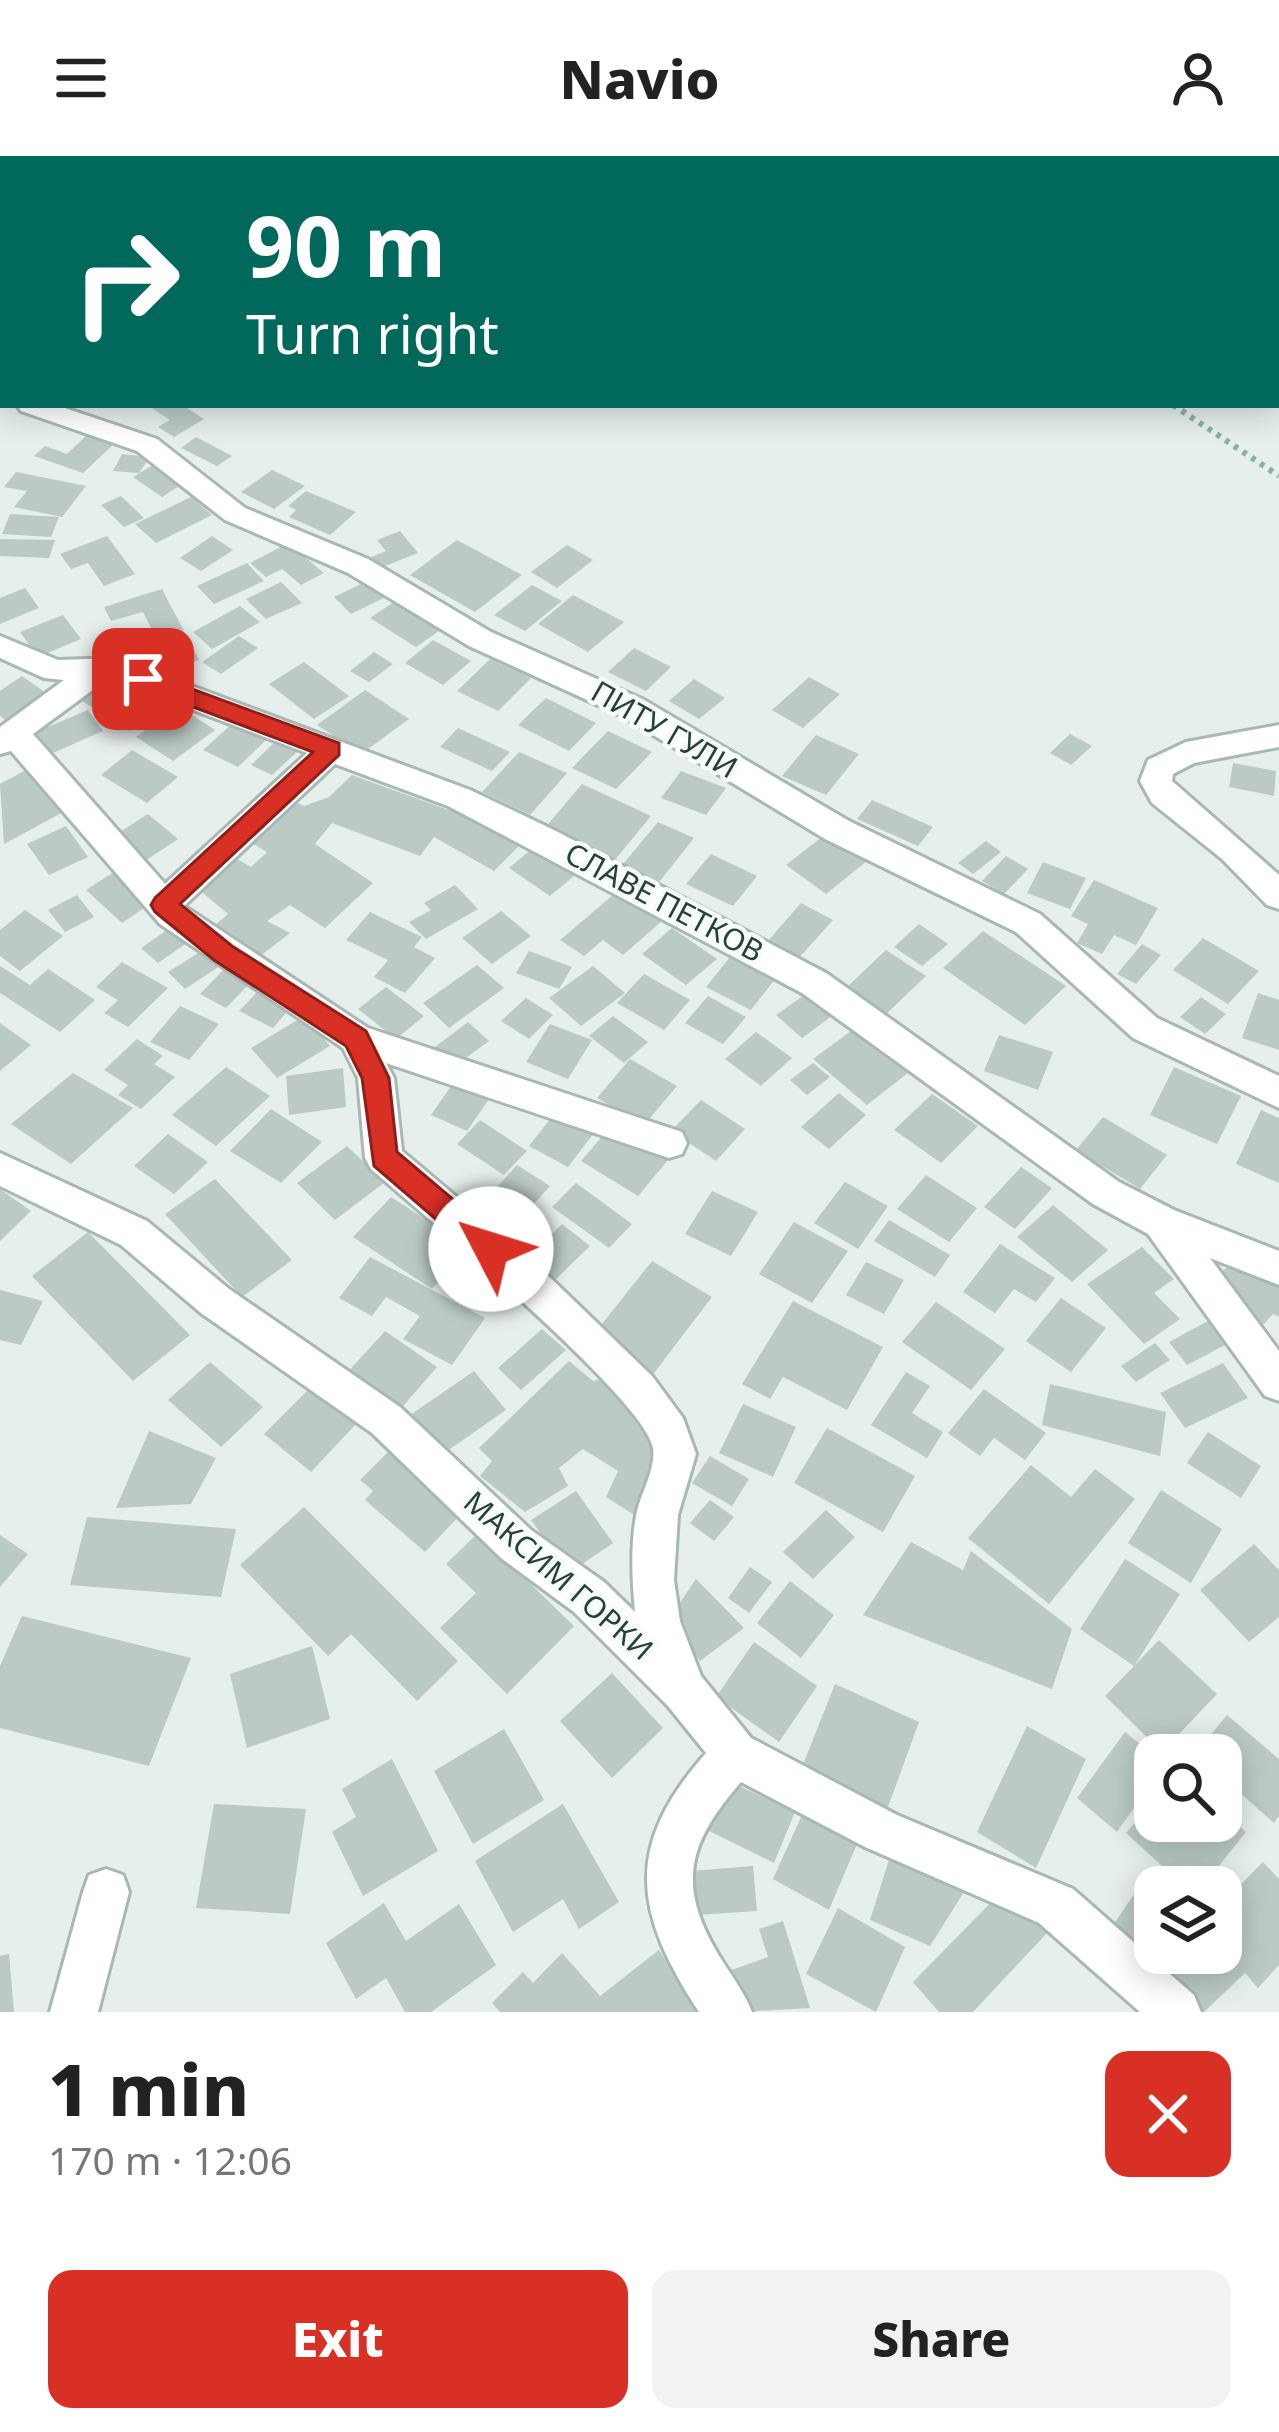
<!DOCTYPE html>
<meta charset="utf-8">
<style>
body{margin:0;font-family:"Noto Sans",sans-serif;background:#f2f2f2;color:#222;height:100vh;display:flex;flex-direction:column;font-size:45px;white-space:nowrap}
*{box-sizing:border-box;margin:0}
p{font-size:39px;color:#767676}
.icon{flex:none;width:66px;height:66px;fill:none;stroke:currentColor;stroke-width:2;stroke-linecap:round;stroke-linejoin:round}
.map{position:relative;height:1856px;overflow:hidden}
.sheet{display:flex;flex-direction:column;background:#fff;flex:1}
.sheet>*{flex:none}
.hud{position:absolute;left:0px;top:0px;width:1281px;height:252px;box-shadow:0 6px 30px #0003;background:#00695c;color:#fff;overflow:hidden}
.tools{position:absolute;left:1134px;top:1578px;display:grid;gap:24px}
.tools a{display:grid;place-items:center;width:108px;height:108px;border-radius:24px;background:#fff;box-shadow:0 6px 30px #0003;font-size:60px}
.pin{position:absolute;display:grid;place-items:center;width:102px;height:102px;color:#fff;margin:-51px;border-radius:24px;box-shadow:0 6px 18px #0006}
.me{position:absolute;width:132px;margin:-66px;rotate:310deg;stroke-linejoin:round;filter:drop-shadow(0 0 9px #0008)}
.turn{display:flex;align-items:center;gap:42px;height:252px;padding:0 48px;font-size:54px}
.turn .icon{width:156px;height:156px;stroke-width:2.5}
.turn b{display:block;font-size:84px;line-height:102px}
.round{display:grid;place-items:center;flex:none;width:126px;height:126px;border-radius:24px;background:#f2f2f2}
.summary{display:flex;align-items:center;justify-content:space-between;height:204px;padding:0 48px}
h1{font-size:72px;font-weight:800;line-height:90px}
.primary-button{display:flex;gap:24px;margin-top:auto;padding:24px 48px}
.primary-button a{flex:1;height:138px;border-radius:24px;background:#d93025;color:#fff;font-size:48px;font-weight:800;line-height:138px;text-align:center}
.primary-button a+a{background:#f2f2f2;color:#222}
header{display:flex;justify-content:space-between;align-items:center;height:156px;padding:0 48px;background:#fff;font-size:54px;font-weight:800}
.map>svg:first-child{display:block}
</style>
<header><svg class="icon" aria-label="menu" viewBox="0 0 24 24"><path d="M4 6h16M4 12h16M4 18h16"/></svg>Navio<svg class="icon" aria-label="person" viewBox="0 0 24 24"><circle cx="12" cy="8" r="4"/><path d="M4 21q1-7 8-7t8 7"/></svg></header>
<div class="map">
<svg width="1279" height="1856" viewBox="0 0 1279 1856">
<rect width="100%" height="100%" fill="#e6efeb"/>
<path fill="#bbcac4" d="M 154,249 L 182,249 L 204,263 L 174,281 L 158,271 L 170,264 L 150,251 Z
M 88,278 L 115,287 L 83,317 L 34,300 L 45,290 L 67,298 Z
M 196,281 L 232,300 L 217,310 L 181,292 Z
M 122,298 L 150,301 L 139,317 L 113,315 Z
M 153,309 L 182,328 L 162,341 L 133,321 Z
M 272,314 L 305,330 L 274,353 L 241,336 Z
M 16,316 L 86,330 L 62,361 L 14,351 L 27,335 L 4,331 Z
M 306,335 L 356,356 L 330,379 L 289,361 L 296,354 L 288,350 Z
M 121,340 L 144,362 L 124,371 L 101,349 Z
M 191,341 L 212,359 L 156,387 L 135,368 Z
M 10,358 L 59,361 L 51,381 L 2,378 Z
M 400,375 L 418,397 L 380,412 L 371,401 L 386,395 L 377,384 Z
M 107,380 L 135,418 L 104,430 L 88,407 L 71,413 L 60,398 Z
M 212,380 L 233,394 L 201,415 L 180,402 Z
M 0,383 L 55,384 L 49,402 L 0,400 Z
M 457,384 L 522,419 L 475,456 L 410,419 Z
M 288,387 L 324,417 L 301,429 L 282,413 L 266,421 L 250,407 Z
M 567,389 L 593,404 L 557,432 L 531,416 Z
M 247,407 L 264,425 L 214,448 L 197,430 Z
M 371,423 L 388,440 L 351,458 L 334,441 Z
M 281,426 L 302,447 L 266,463 L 246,443 Z
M 532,429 L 562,445 L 525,475 L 494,459 Z
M 25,432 L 39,452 L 0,468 L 0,442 Z
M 162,433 L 199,504 L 147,520 L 129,484 L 153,476 L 143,456 L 111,465 L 104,451 Z
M 573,439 L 624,466 L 588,496 L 538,468 Z
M 394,446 L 439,475 L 416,491 L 370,462 Z
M 240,450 L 260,466 L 212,493 L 193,476 Z
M 63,459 L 81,483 L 38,501 L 20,476 Z
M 239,480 L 258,492 L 221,518 L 202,506 Z
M 433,484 L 471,505 L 443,529 L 405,507 Z
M 634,492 L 671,511 L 646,535 L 608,516 Z
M 374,496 L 393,508 L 369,526 L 350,515 Z
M 490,503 L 531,522 L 498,555 L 457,535 Z
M 304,506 L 349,540 L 314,563 L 269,528 Z
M 113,515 L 166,547 L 130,575 L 77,542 Z
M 22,520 L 53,542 L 12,569 L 0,560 L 0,535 Z
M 809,521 L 840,538 L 803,572 L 772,554 Z
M 694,523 L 725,542 L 699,563 L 669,545 Z
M 365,534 L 409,563 L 361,598 L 317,569 Z
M 546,542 L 596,567 L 569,595 L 518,569 Z
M 178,550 L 215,574 L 173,605 L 136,581 Z
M 88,554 L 103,575 L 46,600 L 31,578 Z
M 233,567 L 266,584 L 238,611 L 203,594 Z
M 458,572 L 510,596 L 492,615 L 440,591 Z
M 608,575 L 652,596 L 616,633 L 572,612 Z
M 1070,578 L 1092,590 L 1071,609 L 1050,597 Z
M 816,579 L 859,598 L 826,639 L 782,620 Z
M 276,585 L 298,595 L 272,619 L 251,609 Z
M 132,594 L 178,621 L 147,647 L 101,619 Z
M 519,596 L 567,617 L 530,659 L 482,636 Z
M 1233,607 L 1276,615 L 1274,640 L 1229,631 Z
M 28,613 L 65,655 L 4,688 L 0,628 Z
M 681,615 L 726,632 L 706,659 L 661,642 Z
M 352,619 L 454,656 L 466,651 L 526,683 L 494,715 L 434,681 L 420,700 L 332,667 L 315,688 L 373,727 L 325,772 L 290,749 L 267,765 L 290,777 L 255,804 L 215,769 L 228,758 L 191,727 L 225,696 L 251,711 L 267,696 L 242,681 L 290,644 L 304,650 L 329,641 Z
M 582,628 L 651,660 L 614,705 L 544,673 Z
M 872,644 L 933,671 L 918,690 L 857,663 Z
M 148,658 L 178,683 L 142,707 L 112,681 Z
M 658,666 L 694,682 L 656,730 L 619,713 Z
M 66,670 L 88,701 L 49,719 L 27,688 Z
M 827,677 L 867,705 L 826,738 L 786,709 Z
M 986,685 L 1001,696 L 973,718 L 958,707 Z
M 539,687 L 580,715 L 550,740 L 509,712 Z
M 711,698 L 757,720 L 733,750 L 686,728 Z
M 1006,700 L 1028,713 L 1004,738 L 982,725 Z
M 1043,706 L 1086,722 L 1070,753 L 1027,737 Z
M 114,716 L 150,748 L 122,767 L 86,734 Z
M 1094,724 L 1158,752 L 1136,789 L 1114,779 L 1102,798 L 1077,787 L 1088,768 L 1071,760 Z
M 455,729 L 478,753 L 426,783 L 409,766 L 431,754 L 424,747 Z
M 619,734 L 663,764 L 623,799 L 603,784 L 584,800 L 560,784 Z
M 77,739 L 94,761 L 65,776 L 48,754 Z
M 801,747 L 833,764 L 798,803 L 767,786 Z
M 25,754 L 63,780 L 20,815 L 0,800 L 0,774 Z
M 501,755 L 531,780 L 492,808 L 462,782 Z
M 370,756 L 422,781 L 414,791 L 435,802 L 405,837 L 374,821 L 388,804 L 346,784 Z
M 919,768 L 948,788 L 922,810 L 894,791 Z
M 173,770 L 190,785 L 158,807 L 141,792 Z
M 672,772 L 717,803 L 686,829 L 642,798 Z
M 983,775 L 1066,830 L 1025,869 L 943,812 Z
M 1203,782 L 1259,815 L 1228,848 L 1173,814 Z
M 1142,788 L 1161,799 L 1136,828 L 1117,818 Z
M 203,794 L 220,810 L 185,833 L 168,816 Z
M 886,794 L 926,820 L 885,859 L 846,832 Z
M 529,795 L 572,811 L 559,833 L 516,817 Z
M 730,801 L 775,823 L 751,854 L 706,831 Z
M 122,806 L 168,832 L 128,871 L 104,857 L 118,844 L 96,831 Z
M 477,809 L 504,832 L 449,872 L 423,847 Z
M 0,810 L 30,829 L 48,813 L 95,844 L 60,876 L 0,837 Z
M 593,810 L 625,837 L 581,870 L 549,842 Z
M 225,812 L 250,827 L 226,852 L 200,838 Z
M 644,818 L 690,844 L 664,874 L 617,847 Z
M 386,831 L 424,860 L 396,883 L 358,853 Z
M 260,833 L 292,850 L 273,872 L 239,855 Z
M 807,837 L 832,860 L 802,882 L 776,859 Z
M 1258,837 L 1279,844 L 1279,894 L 1242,882 Z
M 708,840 L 746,861 L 723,888 L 685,867 Z
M 1201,841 L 1226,858 L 1205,878 L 1180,861 Z
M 526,842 L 553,859 L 529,883 L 501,865 Z
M 180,850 L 219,868 L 189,904 L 150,886 Z
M 304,860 L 330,890 L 277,922 L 251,892 Z
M 613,860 L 648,886 L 624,907 L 589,880 Z
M 468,866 L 489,885 L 456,909 L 435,891 Z
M 0,867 L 31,889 L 0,915 Z
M 550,868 L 592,884 L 568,923 L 526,906 Z
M 855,872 L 908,917 L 867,949 L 813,903 Z
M 756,876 L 792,902 L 761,930 L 725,903 Z
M 999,879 L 1053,896 L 1038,934 L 984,915 Z
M 137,883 L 163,900 L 154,908 L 175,921 L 141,953 L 118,939 L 128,929 L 104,914 Z
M 630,903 L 677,930 L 644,969 L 597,942 Z
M 813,907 L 830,921 L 807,939 L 790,924 Z
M 226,911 L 270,940 L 216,990 L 172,959 Z
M 1174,911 L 1241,940 L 1217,988 L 1150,959 Z
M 343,912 L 346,951 L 289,959 L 286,920 Z
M 73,917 L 133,952 L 71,1008 L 11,968 Z
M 456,923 L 492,939 L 467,975 L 431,959 Z
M 839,937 L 866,959 L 829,993 L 801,971 Z
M 932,938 L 978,970 L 941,1007 L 894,974 Z
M 701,944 L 745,973 L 716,1005 L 671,975 Z
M 271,953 L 322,986 L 281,1027 L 230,995 Z
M 558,953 L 597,973 L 568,1011 L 529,990 Z
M 1261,954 L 1279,962 L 1279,1027 L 1236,1008 Z
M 1103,961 L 1167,999 L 1140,1033 L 1076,994 Z
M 480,964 L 527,995 L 504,1019 L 457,988 Z
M 611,970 L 668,1004 L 638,1040 L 581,1005 Z
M 168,978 L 208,1006 L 174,1038 L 134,1010 Z
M 347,990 L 385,1026 L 335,1064 L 297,1027 Z
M 517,1009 L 550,1030 L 503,1082 L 471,1060 Z
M 1021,1011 L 1052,1032 L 1015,1073 L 984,1051 Z
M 926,1019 L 977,1052 L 949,1086 L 897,1053 Z
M 215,1023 L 292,1104 L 242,1141 L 165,1058 Z
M 845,1026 L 888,1050 L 858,1093 L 814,1067 Z
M 576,1027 L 632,1068 L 609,1092 L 552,1051 Z
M 0,1033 L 31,1055 L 0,1085 Z
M 712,1035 L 758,1056 L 731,1100 L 685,1078 Z
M 391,1041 L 469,1091 L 432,1133 L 353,1081 Z
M 1053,1049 L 1108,1094 L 1072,1126 L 1017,1081 Z
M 889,1064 L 950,1099 L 935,1121 L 874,1085 Z
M 794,1066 L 848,1095 L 812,1147 L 759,1118 Z
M 562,1068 L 590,1090 L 549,1130 L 521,1109 Z
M 88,1076 L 190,1179 L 133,1225 L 32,1120 Z
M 1000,1088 L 1055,1122 L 1036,1146 L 1014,1133 L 995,1157 L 963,1136 Z
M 1142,1091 L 1174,1123 L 1154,1137 L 1180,1163 L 1144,1188 L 1087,1128 Z
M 370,1101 L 485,1162 L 452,1209 L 403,1183 L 420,1160 L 386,1141 L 372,1160 L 339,1142 Z
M 652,1105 L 712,1141 L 651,1221 L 590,1183 Z
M 866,1106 L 904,1124 L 884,1158 L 846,1139 Z
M 1233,1106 L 1279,1127 L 1279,1161 L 1273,1158 L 1260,1172 L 1210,1126 Z
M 0,1134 L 43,1145 L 21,1189 L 0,1184 Z
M 1061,1142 L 1106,1172 L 1071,1216 L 1026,1185 Z
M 793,1145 L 883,1191 L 847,1254 L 783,1221 L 770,1243 L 742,1228 Z
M 936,1146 L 1005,1193 L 971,1234 L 902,1186 Z
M 1210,1164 L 1229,1187 L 1187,1209 L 1169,1186 Z
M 542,1173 L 566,1194 L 521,1234 L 498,1212 Z
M 385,1175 L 437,1211 L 397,1257 L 345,1219 Z
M 1155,1187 L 1170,1204 L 1136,1226 L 1121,1210 Z
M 569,1205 L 593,1225 L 605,1222 L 672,1289 L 636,1360 L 606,1341 L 618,1315 L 583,1293 L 559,1312 L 568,1330 L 525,1356 L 480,1320 L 492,1305 L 479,1292 Z
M 210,1206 L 263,1251 L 221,1291 L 168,1244 Z
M 1223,1207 L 1248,1242 L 1185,1272 L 1160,1237 Z
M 474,1215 L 506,1254 L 437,1302 L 406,1262 Z
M 906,1216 L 930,1230 L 912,1257 L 943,1276 L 927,1302 L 871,1269 Z
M 1050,1228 L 1166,1256 L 1160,1300 L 1042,1269 Z
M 310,1232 L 356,1268 L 311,1316 L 264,1278 Z
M 984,1233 L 1046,1277 L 1025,1304 L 994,1282 L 980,1300 L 948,1277 Z
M 743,1248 L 796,1271 L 773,1321 L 719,1297 Z
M 827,1272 L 915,1320 L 883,1376 L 794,1327 Z
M 149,1275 L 216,1302 L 191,1348 L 116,1352 Z
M 1208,1276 L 1261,1310 L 1241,1342 L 1187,1307 Z
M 388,1296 L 461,1358 L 425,1396 L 365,1344 L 373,1335 L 360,1324 Z
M 710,1300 L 749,1323 L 732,1350 L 692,1327 Z
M 1031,1309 L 1071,1341 L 1095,1313 L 1135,1343 L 1049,1448 L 968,1382 Z
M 1161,1334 L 1222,1373 L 1191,1427 L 1128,1387 Z
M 576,1335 L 613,1387 L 569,1417 L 531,1364 Z
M 710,1344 L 734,1361 L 714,1385 L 690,1367 Z
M 304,1351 L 458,1505 L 417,1545 L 351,1478 L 328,1500 L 240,1409 Z
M 826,1354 L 855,1381 L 813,1423 L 783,1396 Z
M 87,1361 L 236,1373 L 221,1441 L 70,1429 Z
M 478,1377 L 574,1470 L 507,1538 L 440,1472 L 476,1437 L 446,1408 Z
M 0,1379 L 28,1398 L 0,1431 Z
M 911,1386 L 963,1414 L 971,1395 L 1072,1473 L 1052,1533 L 863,1459 Z
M 1254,1388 L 1279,1414 L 1279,1461 L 1249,1486 L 1200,1434 Z
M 1125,1403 L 1180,1438 L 1134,1510 L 1080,1473 Z
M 750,1411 L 772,1426 L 749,1457 L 728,1442 Z
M 696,1423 L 744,1472 L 700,1505 L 668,1464 Z
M 790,1425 L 834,1459 L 801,1502 L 757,1467 Z
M 22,1460 L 191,1502 L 149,1610 L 0,1572 L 0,1510 Z
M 1159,1484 L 1217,1538 L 1162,1596 L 1105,1540 Z
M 754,1486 L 817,1530 L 779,1586 L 716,1541 Z
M 312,1490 L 330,1563 L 247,1592 L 230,1518 Z
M 612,1517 L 663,1572 L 612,1622 L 560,1565 Z
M 835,1528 L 919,1566 L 888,1651 L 802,1611 Z
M 1227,1559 L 1279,1603 L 1279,1660 L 1274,1667 L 1221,1620 L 1221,1599 L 1194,1599 Z
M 1027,1570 L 1086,1603 L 1036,1712 L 977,1676 Z
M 504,1573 L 544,1644 L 473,1688 L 434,1615 Z
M 1125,1576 L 1155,1600 L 1155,1622 L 1117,1676 L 1077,1642 Z
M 392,1603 L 438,1695 L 363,1740 L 332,1676 L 356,1661 L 342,1633 Z
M 722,1622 L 795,1656 L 774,1707 L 701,1671 Z
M 1155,1642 L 1155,1665 L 1221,1665 L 1221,1654 L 1246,1676 L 1202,1731 L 1185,1731 L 1126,1677 Z
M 214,1648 L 306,1653 L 290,1758 L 196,1752 Z
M 563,1648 L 619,1746 L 579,1773 L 563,1743 L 513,1776 L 475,1705 Z
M 807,1648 L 862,1676 L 829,1754 L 773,1723 Z
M 893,1691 L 974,1720 L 930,1790 L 870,1764 Z
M 1263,1706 L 1279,1723 L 1279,1809 L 1258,1832 L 1245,1817 L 1204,1856 L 1162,1809 L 1173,1797 L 1221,1797 L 1221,1748 Z
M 753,1710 L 757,1755 L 682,1760 L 679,1716 Z
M 1147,1719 L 1162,1731 L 1155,1731 L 1155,1776 L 1139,1800 L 1109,1775 Z
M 1006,1731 L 1047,1777 L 973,1856 L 939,1856 L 913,1826 Z
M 384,1747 L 406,1785 L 459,1748 L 496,1809 L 431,1856 L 405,1856 L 386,1822 L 356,1843 L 326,1787 Z
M 838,1752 L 905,1791 L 876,1856 L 806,1818 Z
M 783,1765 L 810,1852 L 738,1856 L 726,1816 L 768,1801 L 759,1773 Z
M 659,1794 L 699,1856 L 500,1856 L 492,1847 L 523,1816 L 533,1827 L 562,1797 L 600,1840 Z
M 9,1798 L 14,1856 L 0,1856 L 0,1800 Z"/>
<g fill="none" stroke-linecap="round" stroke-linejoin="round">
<g stroke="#a8b8b2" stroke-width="6">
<path id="street" d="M 0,231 L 3,232 L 3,248 L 0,247 Z
M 17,249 L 56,249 L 157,283 L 245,352 L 368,403 L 491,476 L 644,544 L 849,665 L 1040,758 L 1157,862 L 1279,920 L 1279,952 L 1133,882 L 1016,776 L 825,683 L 622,560 L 469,490 L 348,417 L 225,364 L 137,295 L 21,255 Z
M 0,480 L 58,504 L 117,502 L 470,634 L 556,675 L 826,817 L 1119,1026 L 1174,1054 L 1279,1095 L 1279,1129 L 1210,1102 L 1279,1195 L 1279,1245 L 1265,1240 L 1148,1078 L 1093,1048 L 802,837 L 448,650 L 335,608 L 184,750 L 368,872 L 682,976 L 687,987 L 682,998 L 669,1002 L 386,907 L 394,922 L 402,995 L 534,1106 L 652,1220 L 683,1262 L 696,1298 L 678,1359 L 674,1424 L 680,1465 L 701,1520 L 751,1582 L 897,1659 L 1073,1733 L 1194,1839 L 1201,1856 L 1140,1856 L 1039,1767 L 865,1691 L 741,1626 C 690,1685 675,1726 718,1798 C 730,1818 744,1835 752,1856 L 699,1856 C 633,1755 624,1690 706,1597 L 668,1550 L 574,1456 L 501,1402 L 372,1277 L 201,1157 L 121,1089 L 0,1030 L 0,997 L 147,1065 L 229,1133 L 400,1251 L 531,1374 L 604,1426 L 635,1456 C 632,1424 630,1387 637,1355 C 642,1335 656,1312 653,1292 C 645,1243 419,1055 371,1013 L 365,1002 L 358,922 L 343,892 L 160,768 L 11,595 L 0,598 L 0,571 L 64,524 L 44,522 L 0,502 ZM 109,522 L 307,597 L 165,728 L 33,578 Z
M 1279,569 L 1279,591 L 1194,607 L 1173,618 L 1172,625 L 1279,719 L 1279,753 L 1267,749 L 1222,703 L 1152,647 L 1140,625 L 1148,604 L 1186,586 Z
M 106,1713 L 123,1719 L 129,1736 L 98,1856 L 50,1856 L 83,1736 L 89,1719 Z"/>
</g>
<path stroke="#86b3a5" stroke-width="6" stroke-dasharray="4.5 6" stroke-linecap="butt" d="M 1173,249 L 1279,320"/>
<use href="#street" fill="#fff" fill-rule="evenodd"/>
</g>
<path fill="#d93025" stroke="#8d1f18" stroke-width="3" d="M 143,515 L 339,587 L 339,599 L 180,748 L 232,790 L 366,875 L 389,922 L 397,996 L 501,1084 L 506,1093 L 501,1102 L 491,1106 L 481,1102 L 374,1010 L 362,922 L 346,890 L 214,804 L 155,756 L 151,749 L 155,742 L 313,596 L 135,529 L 132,523 Z"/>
<g text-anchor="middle" stroke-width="9" stroke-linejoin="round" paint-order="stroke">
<g font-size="30" fill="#24423a" stroke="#f7fbf9">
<text transform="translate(664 574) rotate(30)" y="10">ПИТУ ГУЛИ</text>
<text transform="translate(664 747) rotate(28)" y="10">СЛАВЕ ПЕТКОВ</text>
<text transform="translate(558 1420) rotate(41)" y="10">МАКСИМ ГОРКИ</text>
</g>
</g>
</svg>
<div class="tools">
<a><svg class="icon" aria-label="search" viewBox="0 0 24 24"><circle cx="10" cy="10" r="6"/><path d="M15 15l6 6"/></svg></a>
<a><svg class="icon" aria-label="layers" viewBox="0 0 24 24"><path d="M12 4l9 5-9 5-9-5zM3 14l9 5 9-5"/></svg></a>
</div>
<div class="pin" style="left:143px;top:523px;background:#d93025"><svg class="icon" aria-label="arrive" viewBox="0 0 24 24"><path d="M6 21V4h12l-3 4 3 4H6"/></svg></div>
<svg class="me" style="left:491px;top:1093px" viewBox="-20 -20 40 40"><circle r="19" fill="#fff"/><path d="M0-13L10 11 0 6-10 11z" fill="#d93025"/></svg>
<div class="hud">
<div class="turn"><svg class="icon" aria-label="right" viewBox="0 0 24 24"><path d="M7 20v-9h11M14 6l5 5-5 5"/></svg><div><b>90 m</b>Turn right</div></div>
</div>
</div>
<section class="sheet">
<div class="summary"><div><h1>1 min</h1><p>170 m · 12:06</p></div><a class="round" style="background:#d93025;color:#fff"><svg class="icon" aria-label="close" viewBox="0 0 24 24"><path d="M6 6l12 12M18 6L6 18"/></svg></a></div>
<div class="primary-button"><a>Exit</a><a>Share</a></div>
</section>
